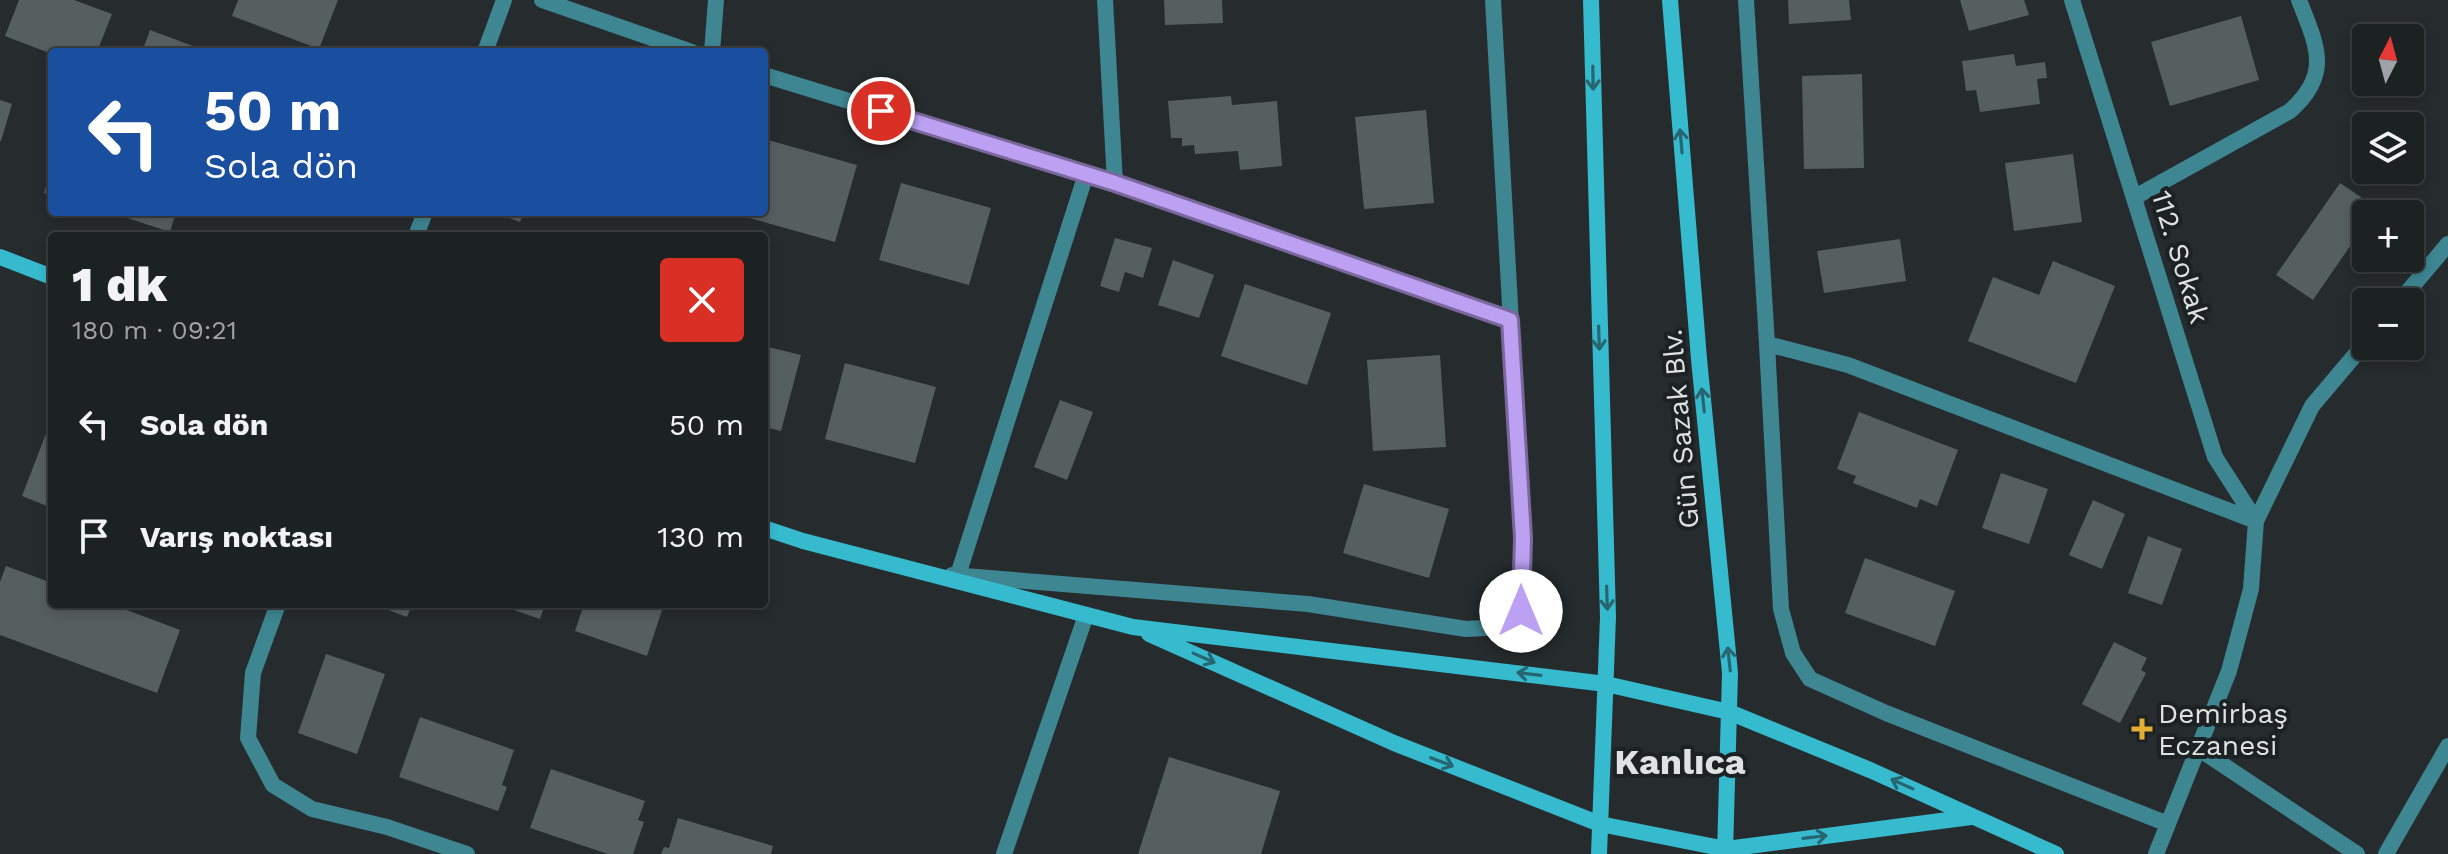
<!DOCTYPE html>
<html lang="tr">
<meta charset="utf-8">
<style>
body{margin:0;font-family:"Work Sans",sans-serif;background:#25292a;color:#f1f3f6;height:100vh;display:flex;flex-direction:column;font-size:30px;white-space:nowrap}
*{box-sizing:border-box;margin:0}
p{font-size:26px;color:#a0a3a5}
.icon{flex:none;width:44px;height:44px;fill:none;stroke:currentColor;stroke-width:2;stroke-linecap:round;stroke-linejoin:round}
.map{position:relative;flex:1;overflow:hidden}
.details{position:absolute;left:48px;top:232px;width:720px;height:376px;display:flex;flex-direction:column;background:#1c2122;border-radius:8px;box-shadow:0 4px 12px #0003,0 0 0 2px #3a3e40}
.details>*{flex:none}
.top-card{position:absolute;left:48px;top:48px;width:720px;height:168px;border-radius:8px;box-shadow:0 4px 12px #0003,0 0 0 2px #3a3e40;background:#1a4fa0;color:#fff;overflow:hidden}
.needle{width:52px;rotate:6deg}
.fabs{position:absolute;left:2352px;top:24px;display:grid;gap:16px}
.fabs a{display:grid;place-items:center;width:72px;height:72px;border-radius:8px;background:#1c2122;box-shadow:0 4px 12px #0003,0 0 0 2px #3a3e40;font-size:40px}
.pin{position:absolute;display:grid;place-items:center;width:68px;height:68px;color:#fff;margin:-34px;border:4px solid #fff;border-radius:50%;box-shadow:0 2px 8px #0007}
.me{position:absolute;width:88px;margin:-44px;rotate:0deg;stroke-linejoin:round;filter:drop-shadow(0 0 6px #0008)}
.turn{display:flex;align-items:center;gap:28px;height:168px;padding:0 24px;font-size:36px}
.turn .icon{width:104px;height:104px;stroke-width:2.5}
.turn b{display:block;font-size:56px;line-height:68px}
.round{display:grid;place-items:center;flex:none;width:84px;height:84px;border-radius:8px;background:#25292a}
.head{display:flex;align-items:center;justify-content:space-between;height:136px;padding:0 24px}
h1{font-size:48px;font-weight:800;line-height:60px}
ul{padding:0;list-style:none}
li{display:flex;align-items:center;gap:24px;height:112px;padding:0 24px}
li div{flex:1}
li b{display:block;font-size:30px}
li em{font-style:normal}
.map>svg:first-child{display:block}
</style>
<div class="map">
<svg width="2448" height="854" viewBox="0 0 2448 854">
<rect width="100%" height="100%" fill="#262c2d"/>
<path fill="#575e5f" d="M 19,0 L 74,0 L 112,14 L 97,52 L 52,54 L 5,36 Z
M 238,0 L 338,0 L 319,49 L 232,16 Z
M 1164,0 L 1222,0 L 1223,23 L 1165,25 Z
M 1788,0 L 1849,0 L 1851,20 L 1789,24 Z
M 1960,0 L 2024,0 L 2029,15 L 1969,31 Z
M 2241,16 L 2259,80 L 2170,106 L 2151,42 Z
M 150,30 L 209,52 L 142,52 Z
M 2014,54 L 2016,66 L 2045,62 L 2047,78 L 2037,79 L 2040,104 L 1980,112 L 1976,90 L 1966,91 L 1962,61 Z
M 1862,74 L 1864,168 L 1804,169 L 1802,76 Z
M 1231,96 L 1232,105 L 1277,101 L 1282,166 L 1240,170 L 1238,151 L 1195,154 L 1194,145 L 1182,146 L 1182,138 L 1171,138 L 1168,101 Z
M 0,100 L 12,104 L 1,141 L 0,141 Z
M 1426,110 L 1434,203 L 1364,209 L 1355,117 Z
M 768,140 L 857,165 L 835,242 L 746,217 L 748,212 L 764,212 L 764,155 Z
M 2073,154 L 2082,222 L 2014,231 L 2005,163 Z
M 51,169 L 52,169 L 52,195 L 44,193 Z
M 901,183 L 991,208 L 969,285 L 879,260 Z
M 2340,183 L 2377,208 L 2372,214 L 2366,214 L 2366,223 L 2313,300 L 2276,275 Z
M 109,212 L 176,212 L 170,232 Z
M 493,212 L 524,212 L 520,222 Z
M 1115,238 L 1152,248 L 1143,278 L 1125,272 L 1119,292 L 1100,286 Z
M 1900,239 L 1906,281 L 1824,293 L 1817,251 Z
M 1173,260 L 1214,275 L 1199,318 L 1158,305 Z
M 2053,261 L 2115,286 L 2076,383 L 1968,341 L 1993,277 L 2039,295 Z
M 1245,284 L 1331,313 L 1307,385 L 1221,356 Z
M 764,346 L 801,355 L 781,431 L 764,427 Z
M 1440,355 L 1446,447 L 1373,451 L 1367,360 Z
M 845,363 L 936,387 L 915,463 L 825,439 Z
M 1060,400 L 1093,412 L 1067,480 L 1034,467 Z
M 1859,412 L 1958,450 L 1937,506 L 1920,499 L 1917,508 L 1853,483 L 1856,476 L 1837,469 Z
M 52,418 L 52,508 L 22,496 Z
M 2001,473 L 2048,489 L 2029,544 L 1982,528 Z
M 1364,484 L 1449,509 L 1429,578 L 1343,553 Z
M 2093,500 L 2125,514 L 2102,569 L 2069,555 Z
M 2148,536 L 2182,549 L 2162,605 L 2128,593 Z
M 1865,558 L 1955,591 L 1935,646 L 1845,613 Z
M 6,566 L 52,583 L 52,604 L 111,604 L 180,630 L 157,693 L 0,635 L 0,582 Z
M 372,604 L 412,604 L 407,617 Z
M 496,604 L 545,604 L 540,619 Z
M 584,604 L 664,604 L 647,656 L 575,631 Z
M 2114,642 L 2147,658 L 2141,670 L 2146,673 L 2120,723 L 2082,704 Z
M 326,654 L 385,674 L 357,754 L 298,733 Z
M 420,717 L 514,750 L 502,785 L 507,787 L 498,811 L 399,777 Z
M 1169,757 L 1280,791 L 1261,854 L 1138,854 Z
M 551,769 L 645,801 L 638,820 L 644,822 L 633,854 L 608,854 L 530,828 Z
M 678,818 L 773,846 L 771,854 L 661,854 L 664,847 L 669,848 Z"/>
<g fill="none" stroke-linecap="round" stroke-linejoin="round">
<path stroke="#3d8692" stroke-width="16" d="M 1746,0 L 1767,344"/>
<path stroke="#3d8692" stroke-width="16" d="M 542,0 L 692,52
M 1105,0 L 1115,183
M 2072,0 L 2215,457 L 2256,521
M 485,52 L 504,0
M 712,52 L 716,0
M 764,75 L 1115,183 L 1510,320
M 2135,197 L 2290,111 C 2332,74 2317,46 2299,0
M 416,236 L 425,212
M 2399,302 L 2448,244
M 952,575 L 1308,604 L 1466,629 L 1503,627 L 1521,611 L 1523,538 L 1493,0
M 958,575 L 1086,174
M 278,604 L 253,673 L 248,738 L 273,785 L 312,809 L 387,827 L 467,854
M 2199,749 L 2357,854
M 2168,824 L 1886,713 L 1810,679 L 1793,653 L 1781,609 L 1767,344 L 1848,365 L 2256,521
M 1004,854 L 1086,615
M 2156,854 L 2229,671 L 2251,589 L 2256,521 L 2312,406 L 2366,342
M 2386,854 L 2448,746"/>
<path stroke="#35bace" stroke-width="16" d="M 1591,0 L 1608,617 L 1599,854
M 1670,0 L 1699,359 L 1730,673 L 1725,854
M 0,257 L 52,277
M 764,528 L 803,541 L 1133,627 L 1606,684 L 1729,712 L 1870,770 L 2056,854
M 1149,634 L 1394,743 L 1600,824 L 1726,849 L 1971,817"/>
</g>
<defs><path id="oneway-shaft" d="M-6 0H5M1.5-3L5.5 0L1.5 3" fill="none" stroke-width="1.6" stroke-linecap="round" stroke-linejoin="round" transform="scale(2)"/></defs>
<g stroke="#276670">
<use href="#oneway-shaft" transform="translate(1593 78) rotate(89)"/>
<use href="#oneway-shaft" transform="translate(1681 141) rotate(-95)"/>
<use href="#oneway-shaft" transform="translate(1599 338) rotate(88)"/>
<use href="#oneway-shaft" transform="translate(1703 400) rotate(-96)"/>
<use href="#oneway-shaft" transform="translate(1607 598) rotate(88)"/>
<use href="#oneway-shaft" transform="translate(1204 658) rotate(24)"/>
<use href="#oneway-shaft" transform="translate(1729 659) rotate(-96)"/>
<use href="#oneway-shaft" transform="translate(1529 674) rotate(-173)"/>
<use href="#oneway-shaft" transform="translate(1442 762) rotate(21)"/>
<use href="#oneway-shaft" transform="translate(1902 784) rotate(-156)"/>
<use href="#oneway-shaft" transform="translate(1815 837) rotate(-7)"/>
</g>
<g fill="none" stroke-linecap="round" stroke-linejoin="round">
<g stroke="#7a689d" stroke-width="20">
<path id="route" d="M 881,111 L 1115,183 L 1510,320 L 1523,538 L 1521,611"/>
</g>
<use href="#route" stroke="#bca0f2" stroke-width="14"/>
</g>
<path fill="#e4ad35" stroke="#1c2223" stroke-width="3" d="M2138 717h8v8h8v8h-8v8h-8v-8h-8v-8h8z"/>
<g text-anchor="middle" stroke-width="8" stroke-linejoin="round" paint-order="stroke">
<g font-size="28" fill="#dee2e3" stroke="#1c2223">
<text transform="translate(2181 257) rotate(73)" y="10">112. Sokak</text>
<text transform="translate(1680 429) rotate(-95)" y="10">Gün Sazak Blv.</text>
</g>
<g font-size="28" fill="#dee2e3" stroke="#1c2223" text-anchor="start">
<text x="2158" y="723">Demirbaş<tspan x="2158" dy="32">Eczanesi</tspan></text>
</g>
<g font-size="36" font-weight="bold" fill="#dee2e3" stroke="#1c2223">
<text x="1680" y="774">Kanlıca</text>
</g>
</g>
</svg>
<div class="fabs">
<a><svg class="needle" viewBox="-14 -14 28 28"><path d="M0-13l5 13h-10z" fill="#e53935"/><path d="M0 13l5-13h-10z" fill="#a0a3a5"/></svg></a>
<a><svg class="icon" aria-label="layers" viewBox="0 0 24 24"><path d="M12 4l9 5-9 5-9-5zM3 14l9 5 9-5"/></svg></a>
<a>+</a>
<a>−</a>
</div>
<div class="pin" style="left:881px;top:111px;background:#d93025"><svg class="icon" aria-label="arrive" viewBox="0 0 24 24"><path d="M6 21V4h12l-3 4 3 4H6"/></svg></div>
<svg class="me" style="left:1521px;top:611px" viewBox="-20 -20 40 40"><circle r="19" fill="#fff"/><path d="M0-13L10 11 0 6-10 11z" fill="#bca0f2"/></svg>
<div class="top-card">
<div class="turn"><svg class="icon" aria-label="left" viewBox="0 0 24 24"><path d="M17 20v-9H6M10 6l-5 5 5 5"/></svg><div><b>50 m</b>Sola dön</div></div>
</div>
<section class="details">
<div class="head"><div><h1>1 dk</h1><p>180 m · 09:21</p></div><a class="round" style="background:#d93025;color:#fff"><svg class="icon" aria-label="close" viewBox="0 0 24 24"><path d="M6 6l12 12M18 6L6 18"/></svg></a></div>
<ul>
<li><svg class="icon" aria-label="left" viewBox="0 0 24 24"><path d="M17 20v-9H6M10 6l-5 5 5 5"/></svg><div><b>Sola dön</b></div><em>50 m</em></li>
<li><svg class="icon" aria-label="arrive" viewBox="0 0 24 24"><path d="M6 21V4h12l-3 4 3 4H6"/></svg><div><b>Varış noktası</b></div><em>130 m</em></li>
</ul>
</section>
</div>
